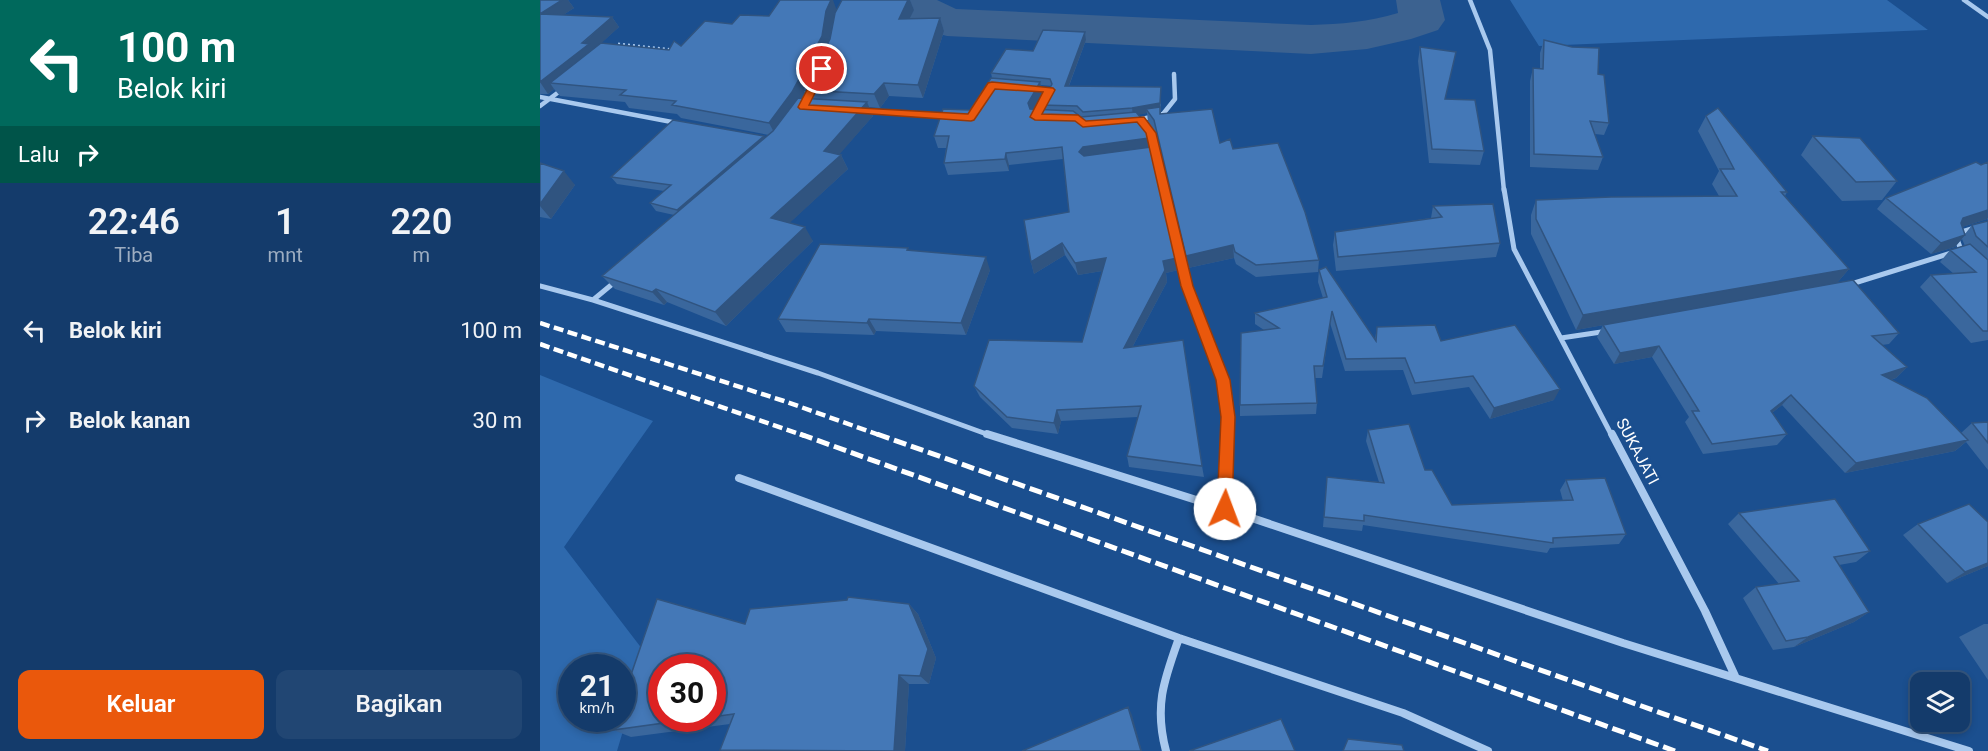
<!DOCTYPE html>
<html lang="id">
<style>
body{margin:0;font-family:Roboto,sans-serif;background:#214673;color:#f1f3f6;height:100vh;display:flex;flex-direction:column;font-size:22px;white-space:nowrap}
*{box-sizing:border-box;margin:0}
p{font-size:20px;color:#9dadc1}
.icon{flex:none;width:33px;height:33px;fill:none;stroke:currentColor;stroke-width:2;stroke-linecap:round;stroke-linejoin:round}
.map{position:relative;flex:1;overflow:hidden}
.sheet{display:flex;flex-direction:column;background:#143b6b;width:540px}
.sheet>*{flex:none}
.top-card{background:#00695c;color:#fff;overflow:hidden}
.fabs{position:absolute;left:1370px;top:672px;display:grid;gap:12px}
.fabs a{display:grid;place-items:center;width:60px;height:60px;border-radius:12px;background:#143b6b;box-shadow:0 3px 9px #0003,0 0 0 2px #33557e;font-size:30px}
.speed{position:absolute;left:18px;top:654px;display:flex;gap:12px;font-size:30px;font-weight:700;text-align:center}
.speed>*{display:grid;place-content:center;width:78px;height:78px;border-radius:50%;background:#143b6b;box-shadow:0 3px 9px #0003,0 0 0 2px #33557e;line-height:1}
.speed small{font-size:15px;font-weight:400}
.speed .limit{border:9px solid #d22;background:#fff;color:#111}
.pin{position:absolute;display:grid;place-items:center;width:51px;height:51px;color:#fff;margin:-26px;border:3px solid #fff;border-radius:50%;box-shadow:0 2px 6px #0007}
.me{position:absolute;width:66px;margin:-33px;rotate:2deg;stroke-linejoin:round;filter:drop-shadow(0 0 4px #0008)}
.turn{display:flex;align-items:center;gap:21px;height:126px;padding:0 18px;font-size:27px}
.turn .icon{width:78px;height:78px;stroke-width:2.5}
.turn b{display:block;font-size:42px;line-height:51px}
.then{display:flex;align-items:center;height:57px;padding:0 18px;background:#0003;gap:12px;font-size:22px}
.eta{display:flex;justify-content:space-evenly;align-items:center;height:102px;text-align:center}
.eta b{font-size:36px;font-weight:600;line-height:42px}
.cta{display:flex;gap:12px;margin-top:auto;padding:12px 18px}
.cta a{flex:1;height:69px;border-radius:12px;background:#ea580c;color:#fff;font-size:24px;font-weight:600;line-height:69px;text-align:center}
.cta a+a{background:#214673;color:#f1f3f6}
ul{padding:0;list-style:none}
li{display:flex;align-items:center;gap:18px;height:90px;padding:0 18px}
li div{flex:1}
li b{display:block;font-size:22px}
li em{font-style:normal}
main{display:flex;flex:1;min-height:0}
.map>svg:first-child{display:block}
</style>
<main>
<section class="sheet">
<div class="top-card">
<div class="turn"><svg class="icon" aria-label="left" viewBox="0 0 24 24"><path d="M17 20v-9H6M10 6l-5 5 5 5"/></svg><div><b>100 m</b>Belok kiri</div></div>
<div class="then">Lalu<svg class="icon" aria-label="right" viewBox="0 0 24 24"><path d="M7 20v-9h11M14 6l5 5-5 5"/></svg></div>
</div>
<div class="eta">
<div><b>22:46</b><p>Tiba</p></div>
<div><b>1</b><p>mnt</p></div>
<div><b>220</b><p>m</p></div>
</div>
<ul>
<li><svg class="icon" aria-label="left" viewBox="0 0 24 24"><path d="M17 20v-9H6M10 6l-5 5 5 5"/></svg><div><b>Belok kiri</b></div><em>100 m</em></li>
<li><svg class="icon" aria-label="right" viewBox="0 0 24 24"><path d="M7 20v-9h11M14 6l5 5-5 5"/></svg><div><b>Belok kanan</b></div><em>30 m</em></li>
</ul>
<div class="cta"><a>Keluar</a><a>Bagikan</a></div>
</section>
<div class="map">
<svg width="1448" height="751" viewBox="0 0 1448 751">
<rect width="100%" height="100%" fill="#1b4f8f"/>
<path fill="#2e69ad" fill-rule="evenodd" d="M 970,0 L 1347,0 L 1388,30 L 999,46 Z
M 0,375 L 113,421 L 24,547 L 106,654 L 77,751 L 0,751 ZM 32,668 L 82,668 L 82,718 L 32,718 Z"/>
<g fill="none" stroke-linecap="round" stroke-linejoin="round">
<path fill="#3c6290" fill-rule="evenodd" d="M 345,0 L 397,0 L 416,9 L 771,25 C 800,24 829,22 858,13 L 856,0 L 900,0 L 905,20 L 898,30 L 871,39 L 827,49 L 771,54 L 407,36 C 383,30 359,21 345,0 Z"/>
<path stroke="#a9c9ee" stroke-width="3" stroke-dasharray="2 3" stroke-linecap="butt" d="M 78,44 L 134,50"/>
<path stroke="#a9c9ee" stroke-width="4.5" d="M 930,0 L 950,50 L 964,191
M 1424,0 L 1448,17
M 495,89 L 510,90 L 496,115
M 0,97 L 137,123
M 0,106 L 24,88
M 324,111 L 409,116
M 594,121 L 623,114 L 635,99 L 634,74
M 602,122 L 611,133 L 625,191"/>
<path stroke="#a9c9ee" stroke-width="5" d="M 624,189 L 647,286 L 683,380 L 688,417 L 687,436
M 964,189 L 974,249 L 1072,436
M 1308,285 L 1421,250 L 1415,234 L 1448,224
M 0,286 L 53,300 L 278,373 L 452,436
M 53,300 L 76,281
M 1021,338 L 1068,331"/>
<path stroke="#a9c9ee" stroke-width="8" d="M 447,434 L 685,509 L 1083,643 L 1429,751
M 1072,434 L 1165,611 L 1195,676
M 199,478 L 639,638 L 863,713 L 948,751
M 685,509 L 687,434
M 626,751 C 614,706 624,680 639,638"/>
<path stroke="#fff" stroke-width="4.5" stroke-dasharray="10 4.5" stroke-linecap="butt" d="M 0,323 L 244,401 L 342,436
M 0,344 L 265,436"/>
<path stroke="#fff" stroke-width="5" stroke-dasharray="13 5" stroke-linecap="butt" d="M 260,434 L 1135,751
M 337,434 L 1228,751"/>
</g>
<path fill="#3a679d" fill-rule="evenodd" d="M 0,0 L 28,0 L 34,8 L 23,15 L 72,17 L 79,27 L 61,43 L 129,50 L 229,16 L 297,9 L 302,0 L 370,0 L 374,10 L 369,19 L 400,18 L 404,31 L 383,98 L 349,96 L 340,108 L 329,107 L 333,116 L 299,154 L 301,155 L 308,169 L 249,223 L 273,241 L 186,326 L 127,302 L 124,305 L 75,289 L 62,276 L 134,215 L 116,211 L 110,203 L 124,191 L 77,184 L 71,177 L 225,138 L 229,135 L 141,118 L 137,114 L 89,108 L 85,102 L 20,96 L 14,89 L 8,94 L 0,94 ZM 294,19 L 290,39 L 289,42 L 292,24 ZM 265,93 L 268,99 L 262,98 Z
M 545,32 L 546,40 L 529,86 L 621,94 L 621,114 L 693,149 L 779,260 L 778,272 L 716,277 L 696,264 L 694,258 L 648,268 L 615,132 L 608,122 L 607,113 L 598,114 L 610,147 L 637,258 L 638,270 L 626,273 L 627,282 L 593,346 L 662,466 L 664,477 L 589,467 L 587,456 L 598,417 L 521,421 L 518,434 L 472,428 L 440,397 L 434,386 L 542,342 L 562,271 L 538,275 L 525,255 L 494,274 L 491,262 L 529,212 L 523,159 L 469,165 L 469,171 L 408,175 L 404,163 L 406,148 L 398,148 L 394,136 L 430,110 L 452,78 L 451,73 L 493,51 ZM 501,85 L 512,86 L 501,105 L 502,110 L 494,109 L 503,94 Z
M 1004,40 L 1058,74 L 1069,123 L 1064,135 L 1055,134 L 1063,157 L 1058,170 L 990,167 L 990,81 L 993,68 L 1000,69 L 1000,53 Z
M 880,47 L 916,52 L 905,99 L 944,151 L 940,165 L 889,163 L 878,61 Z
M 1166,116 L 1247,192 L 1245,196 L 1309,269 L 1297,283 L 1359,333 L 1349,344 L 1342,345 L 1367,367 L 1356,378 L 1351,380 L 1421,433 L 1432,423 L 1448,422 L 1448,470 L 1426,442 L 1415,451 L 1305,473 L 1242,405 L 1232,413 L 1247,434 L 1237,445 L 1163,454 L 1145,422 L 1149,417 L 1112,357 L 1074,364 L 1057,337 L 1063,325 L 1218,297 L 1036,330 L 991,234 L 991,215 L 996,200 L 1179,196 L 1172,184 L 1179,171 L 1158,131 Z
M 1273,136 L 1357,181 L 1342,200 L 1302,201 L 1261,155 Z
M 1448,162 L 1448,220 L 1447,219 L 1422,227 L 1425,234 L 1432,225 L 1448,221 L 1448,340 L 1431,343 L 1380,287 L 1391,275 L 1414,274 L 1400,262 L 1410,250 L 1425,246 L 1422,239 L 1415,247 L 1391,254 L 1337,209 L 1346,198 Z
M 0,163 L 35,185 L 11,219 L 0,217 Z
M 893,206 L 960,243 L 956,257 L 796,271 L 793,245 L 795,232 L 891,218 Z
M 369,250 L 450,270 L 426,335 L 336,331 L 334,335 L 246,332 L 238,319 Z
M 779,270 L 835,339 L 837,327 L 901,341 L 1014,400 L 950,419 L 929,387 L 872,395 L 863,370 L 805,371 L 790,323 L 782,378 L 775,378 L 777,403 L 776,414 L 700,416 L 700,405 L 724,330 L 715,324 L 715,313 L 783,298 L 778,282 Z
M 828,430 L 885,470 L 912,505 L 1023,501 L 1020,490 L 1026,480 L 1086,534 L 1079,544 L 1010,548 L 1007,553 L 823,525 L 822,531 L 783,527 L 787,477 L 839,482 L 826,441 Z
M 1199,513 L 1330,551 L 1316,562 L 1299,565 L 1329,612 L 1314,622 L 1254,647 L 1233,650 L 1203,598 L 1216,587 L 1239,584 L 1188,524 Z
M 1448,522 L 1448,566 L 1407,583 L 1363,535 L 1378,524 Z
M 369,604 L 378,614 L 396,658 L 389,684 L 369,684 L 365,751 L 182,751 L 180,750 L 190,724 L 91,737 L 73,730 L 205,624 ZM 172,668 L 172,718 L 122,718 Z
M 1444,624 L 1448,624 L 1448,680 L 1419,637 Z"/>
<path fill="#305480" d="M 22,0 L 28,0 L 34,8 L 8,25 L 0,14 Z
M 291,0 L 293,0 L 297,11 L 292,24 L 288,49 L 263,90 L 265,93 L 259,105 L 236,136 L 229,123 Z
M 368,0 L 370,0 L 374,10 L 363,32 L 359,19 Z
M 72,17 L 79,27 L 54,50 L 10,83 L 14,89 L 8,94 L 0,82 Z
M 400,18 L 404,31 L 383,98 L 378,85 Z
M 545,32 L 546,40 L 526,93 L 525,86 Z
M 500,82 L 503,94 L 491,115 L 488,103 Z
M 344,83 L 349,96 L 340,108 L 334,94 Z
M 621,87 L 621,94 L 620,110 L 622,119 L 606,109 L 607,113 L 593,116 L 592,108 Z
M 327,102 L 333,116 L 292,163 L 301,155 L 308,169 L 240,232 L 231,218 L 284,151 Z
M 224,136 L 228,144 L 142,217 L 137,210 Z
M 609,138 L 610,150 L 545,159 L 539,152 L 543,147 Z
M 466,153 L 469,165 L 469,171 L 465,159 Z
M 24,171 L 35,185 L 11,219 L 0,206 L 0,204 Z
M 1448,210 L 1448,218 L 1447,219 L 1413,230 L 1423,218 Z
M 265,227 L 273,241 L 186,326 L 175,312 Z
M 1425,235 L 1415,247 L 1391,254 L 1401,243 Z
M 522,243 L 525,255 L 494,274 L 491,262 Z
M 693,245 L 694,258 L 648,268 L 646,256 Z
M 446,257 L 450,270 L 426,335 L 421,323 Z
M 566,258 L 568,270 L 538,275 L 535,263 Z
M 637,258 L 638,270 L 626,273 L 627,282 L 586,359 L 584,348 L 623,261 Z
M 1309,269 L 1297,283 L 1036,330 L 1043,315 Z
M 116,289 L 127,302 L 124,305 L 112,292 Z
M 329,319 L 336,331 L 334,335 L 327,323 Z
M 1119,346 L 1112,357 L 1074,364 L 1080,353 Z
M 1367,367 L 1356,378 L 1331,386 L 1342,375 Z
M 1020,389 L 1014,400 L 950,419 L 954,408 Z
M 1251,395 L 1242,405 L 1222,421 L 1231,411 Z
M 517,410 L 521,421 L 518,434 L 514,423 Z
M 1428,440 L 1415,451 L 1305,473 L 1316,463 Z
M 1448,563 L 1448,566 L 1407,583 L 1425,572 Z
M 369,604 L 378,614 L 396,658 L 389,684 L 380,676 Z
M 1329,612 L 1314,622 L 1254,647 L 1268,637 Z
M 359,675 L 369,684 L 365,751 L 354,751 Z
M 588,707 L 592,715 L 602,751 L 601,751 Z"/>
<path fill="#4478b7" stroke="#305480" stroke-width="1.5" d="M 0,0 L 22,0 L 0,14 Z
M 240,0 L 291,0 L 286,11 L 282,36 L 252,92 L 229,123 L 132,105 L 136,101 L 80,95 L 86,90 L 10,83 L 61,43 L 129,50 L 134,41 L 141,46 L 165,21 L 192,24 L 200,15 L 229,16 Z
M 302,0 L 368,0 L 359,19 L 400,18 L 378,85 L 344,83 L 334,94 L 263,90 L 290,39 L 295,13 Z
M 0,14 L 72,17 L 42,43 L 49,44 L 0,82 Z
M 503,30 L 545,32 L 525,86 L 621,87 L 620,103 L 592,108 L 543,112 L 537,106 L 501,105 L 512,84 L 510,79 L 451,73 L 466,49 L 493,51 Z
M 1004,40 L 1032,47 L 1059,48 L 1058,74 L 1064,75 L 1069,123 L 1050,121 L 1063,157 L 994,154 L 993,68 L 1003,69 Z
M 880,47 L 916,52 L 905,99 L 935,100 L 944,151 L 892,149 Z
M 451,78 L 500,82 L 488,103 L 490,109 L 533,111 L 541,117 L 596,112 L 605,123 L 609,138 L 543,147 L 539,152 L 544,156 L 611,147 L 637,258 L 623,261 L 625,270 L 584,348 L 643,340 L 662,466 L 587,456 L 601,406 L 517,410 L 514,423 L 467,417 L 434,386 L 449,340 L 542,342 L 566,258 L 535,263 L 522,243 L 491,262 L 484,220 L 529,212 L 522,147 L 466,153 L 465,159 L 404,163 L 409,136 L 394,136 L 403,109 L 430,110 Z
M 258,98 L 327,102 L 284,151 L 301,155 L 231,218 L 265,227 L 175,312 L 116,289 L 112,292 L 62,276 L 233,131 Z
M 620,107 L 620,114 L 672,109 L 680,143 L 690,139 L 693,149 L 738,143 L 765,212 L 779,260 L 716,265 L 695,252 L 693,245 L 646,256 L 614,120 L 606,109 Z
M 1178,108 L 1247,192 L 1241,192 L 1309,269 L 1043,315 L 996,219 L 996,200 L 1071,197 L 1197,196 L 1180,169 L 1194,169 L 1166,116 Z
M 133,120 L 224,136 L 137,210 L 110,203 L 131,185 L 71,177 Z
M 1273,136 L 1320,138 L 1357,181 L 1316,182 Z
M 1436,162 L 1441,165 L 1448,162 L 1448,210 L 1423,218 L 1421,223 L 1425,235 L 1401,243 L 1346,198 Z
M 0,163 L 24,171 L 0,204 Z
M 953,204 L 960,243 L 798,257 L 795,232 L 902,217 L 893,206 Z
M 1448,221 L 1448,247 L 1436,236 L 1432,225 Z
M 280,244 L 368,248 L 367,250 L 446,257 L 421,323 L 329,319 L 327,323 L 238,319 Z
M 1430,244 L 1448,260 L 1448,331 L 1443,331 L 1391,275 L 1436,272 L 1410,250 Z
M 786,267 L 836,341 L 837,327 L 895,325 L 901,341 L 975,325 L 1020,389 L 954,408 L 933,376 L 875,383 L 865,358 L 806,359 L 792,311 L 783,366 L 774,366 L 777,403 L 700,405 L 701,333 L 739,328 L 715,313 L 787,297 L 779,270 Z
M 1313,280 L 1359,333 L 1332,336 L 1367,367 L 1342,375 L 1387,398 L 1428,440 L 1316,463 L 1251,395 L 1231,411 L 1247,434 L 1172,444 L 1152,411 L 1159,411 L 1119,346 L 1080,353 L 1063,325 Z
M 1448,422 L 1448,443 L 1432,423 Z
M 869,424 L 885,470 L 892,470 L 912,505 L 1033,500 L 1026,480 L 1065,478 L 1086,534 L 1013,538 L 1013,543 L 824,515 L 824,521 L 784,517 L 787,477 L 844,483 L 828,430 Z
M 1295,499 L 1330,551 L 1294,557 L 1329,612 L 1268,637 L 1246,641 L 1216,587 L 1259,581 L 1199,513 Z
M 1429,504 L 1448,522 L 1448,563 L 1425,572 L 1378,524 Z
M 308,597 L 369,604 L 388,649 L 380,676 L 359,675 L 354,751 L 180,750 L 194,714 L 172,717 L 172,668 L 122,668 L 122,718 L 160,718 L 73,730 L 77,718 L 82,718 L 82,701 L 117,599 L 205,624 L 210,609 L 307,600 Z
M 588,707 L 601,751 L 482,751 Z
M 741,719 L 755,751 L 649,751 Z
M 808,739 L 862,745 L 864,751 L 803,751 Z"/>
<path fill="#ea580c" stroke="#983908" stroke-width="1.5" d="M 279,67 L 287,69 L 269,105 L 428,114 L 448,83 L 452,82 L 513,88 L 515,90 L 502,114 L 538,115 L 546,121 L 604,117 L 616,133 L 653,286 L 690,380 L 695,417 L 692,509 L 690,514 L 685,516 L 679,514 L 677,509 L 681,417 L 676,380 L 641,286 L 606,133 L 597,122 L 543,127 L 535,121 L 495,120 L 490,117 L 503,92 L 455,89 L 434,120 L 431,121 L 260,109 L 258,107 Z"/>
<g text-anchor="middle" stroke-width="5" stroke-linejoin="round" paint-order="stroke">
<g font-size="16" fill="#fff" stroke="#1b4f8f">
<text transform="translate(1098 451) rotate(62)" y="6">SUKAJATI</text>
</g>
</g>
</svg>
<div class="fabs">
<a><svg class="icon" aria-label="layers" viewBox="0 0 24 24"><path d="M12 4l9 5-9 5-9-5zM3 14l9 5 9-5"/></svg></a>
</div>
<div class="speed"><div>21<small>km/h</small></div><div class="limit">30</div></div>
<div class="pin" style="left:282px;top:69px;background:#d93025"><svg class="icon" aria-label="arrive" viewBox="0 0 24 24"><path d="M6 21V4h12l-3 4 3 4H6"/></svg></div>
<svg class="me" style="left:685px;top:509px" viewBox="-20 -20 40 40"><circle r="19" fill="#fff"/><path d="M0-13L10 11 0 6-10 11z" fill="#ea580c"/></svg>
</div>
</main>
